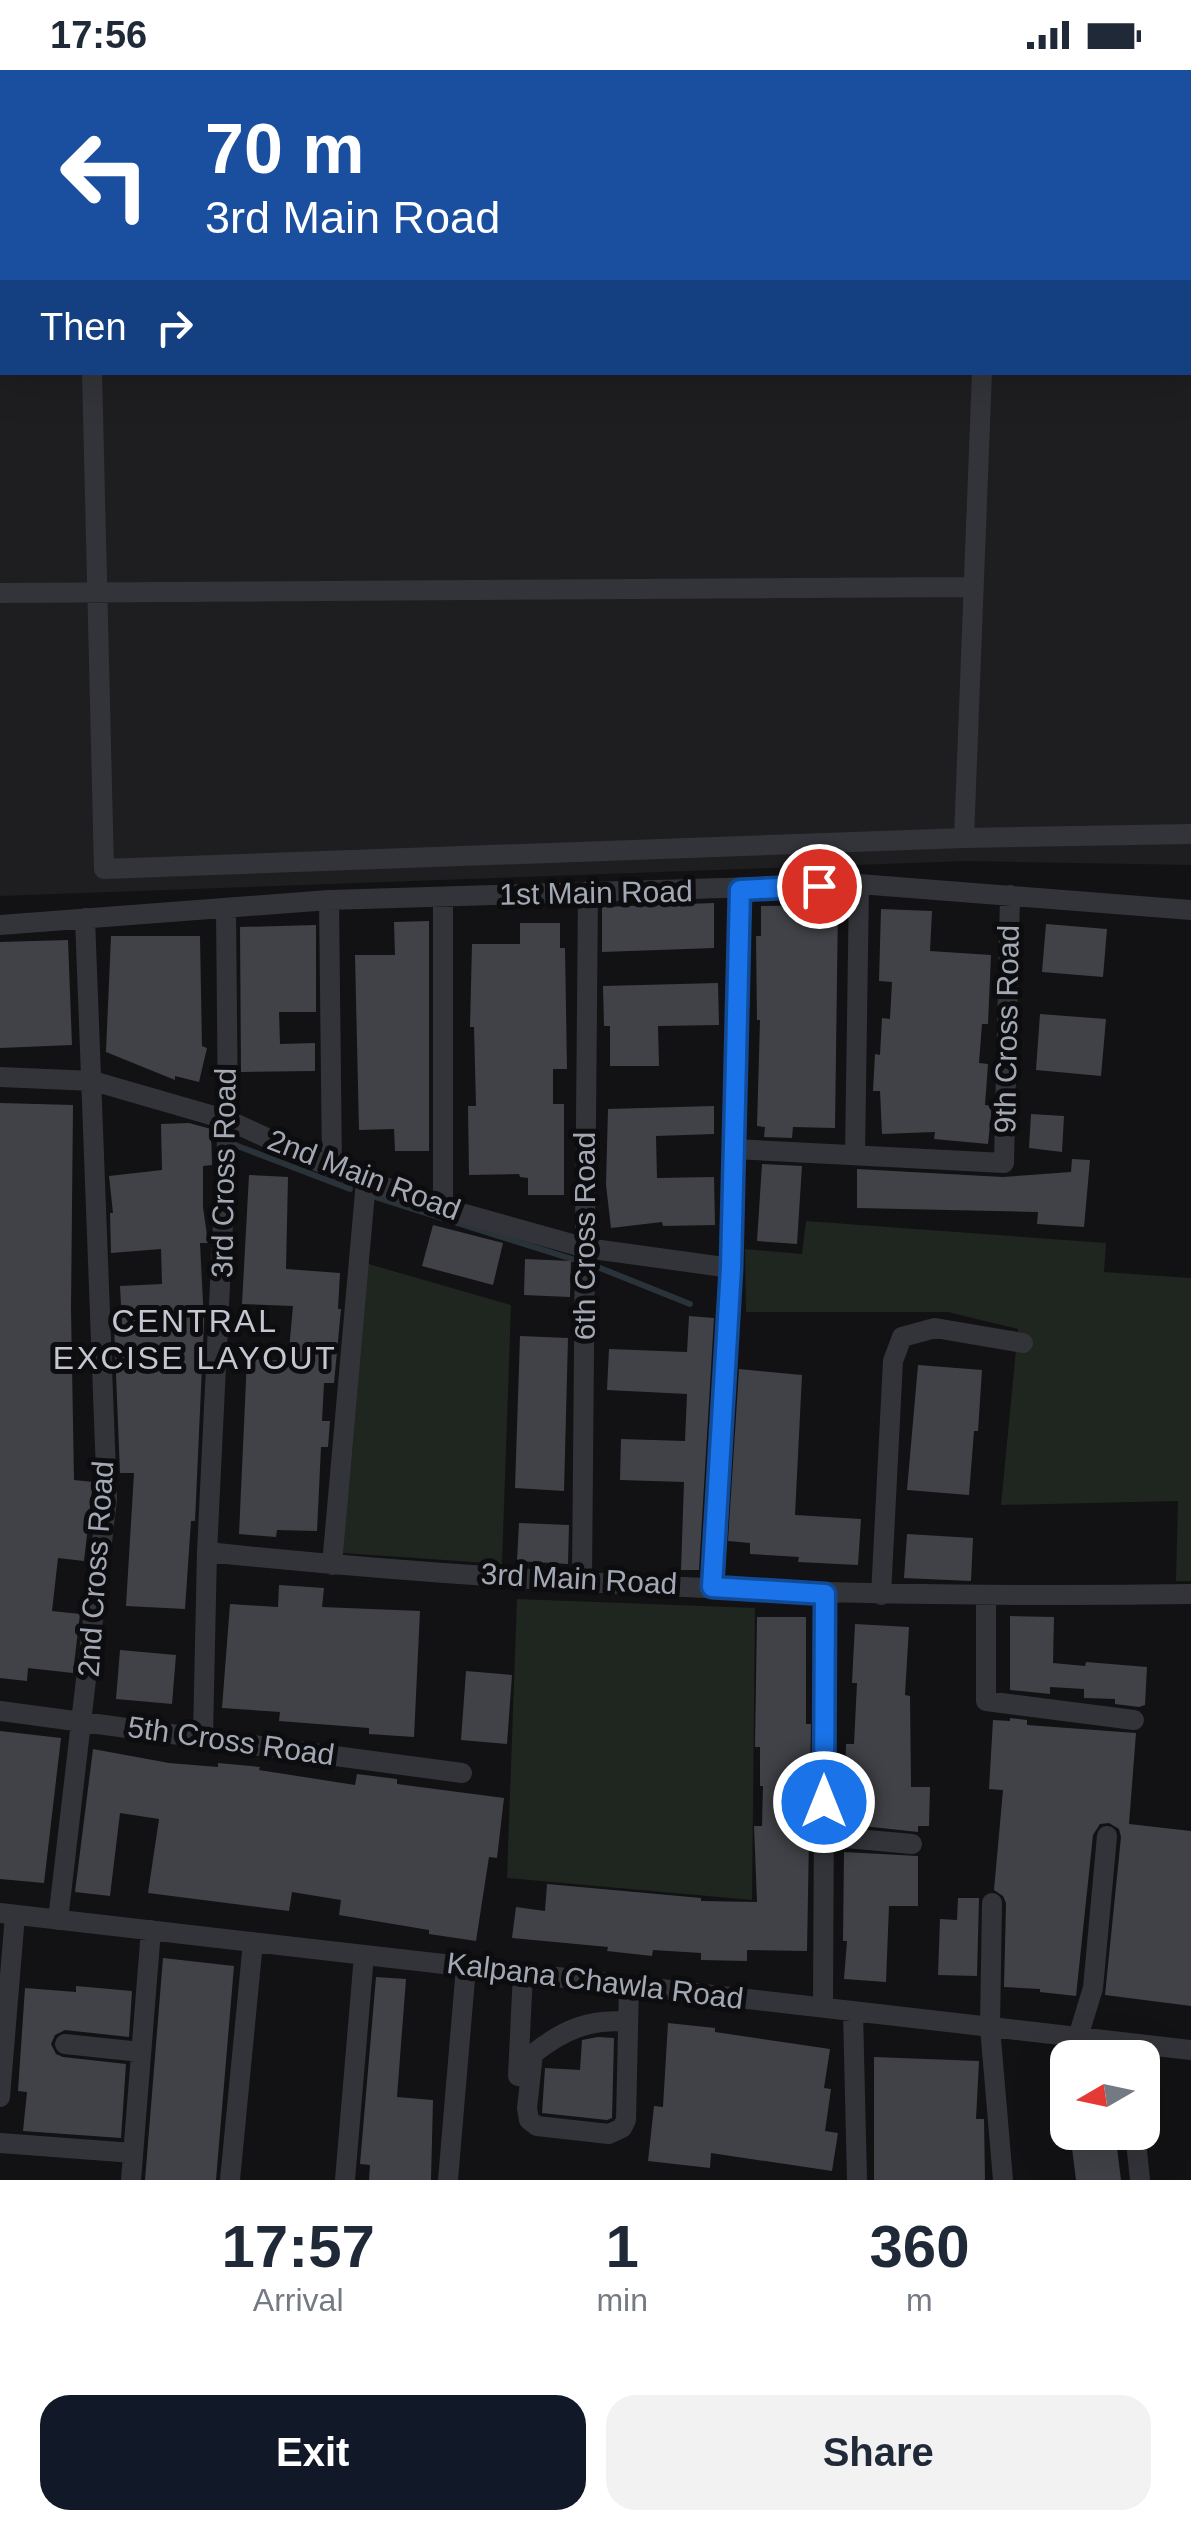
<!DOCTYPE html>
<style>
body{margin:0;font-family:Helvetica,sans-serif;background:#f2f2f3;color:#1f2937;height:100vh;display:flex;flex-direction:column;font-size:38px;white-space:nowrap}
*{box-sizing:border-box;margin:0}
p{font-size:32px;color:#747a83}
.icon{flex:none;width:55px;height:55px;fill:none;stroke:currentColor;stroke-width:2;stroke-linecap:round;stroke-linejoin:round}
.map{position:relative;height:2110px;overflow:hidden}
.sheet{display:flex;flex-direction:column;background:#fff;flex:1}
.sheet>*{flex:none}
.banner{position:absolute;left:0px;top:0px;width:1192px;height:305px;box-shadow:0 10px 40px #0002;background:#1a4fa0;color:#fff;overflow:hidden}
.needle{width:65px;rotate:261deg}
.buttons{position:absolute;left:1050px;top:1970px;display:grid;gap:20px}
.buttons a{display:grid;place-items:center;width:110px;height:110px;border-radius:20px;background:#fff;box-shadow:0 10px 40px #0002;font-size:50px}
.pin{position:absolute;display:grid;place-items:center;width:85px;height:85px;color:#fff;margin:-42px;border:5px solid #fff;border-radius:50%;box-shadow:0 2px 10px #0007}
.me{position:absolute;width:110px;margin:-55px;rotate:0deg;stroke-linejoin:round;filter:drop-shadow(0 0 8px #0008)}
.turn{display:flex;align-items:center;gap:35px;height:210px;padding:0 40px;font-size:45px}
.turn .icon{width:130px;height:130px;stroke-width:2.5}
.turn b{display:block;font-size:70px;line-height:85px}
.then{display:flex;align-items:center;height:95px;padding:0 40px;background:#0003;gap:20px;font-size:38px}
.eta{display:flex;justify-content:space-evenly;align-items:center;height:170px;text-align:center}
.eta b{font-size:60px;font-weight:700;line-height:70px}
.cta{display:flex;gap:20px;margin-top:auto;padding:20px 40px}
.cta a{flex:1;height:115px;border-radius:30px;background:#111827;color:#fff;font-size:40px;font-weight:700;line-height:115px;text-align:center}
.cta a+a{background:#f2f2f3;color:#1f2937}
.status{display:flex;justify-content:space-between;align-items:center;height:70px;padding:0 50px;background:#fff;direction:ltr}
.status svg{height:28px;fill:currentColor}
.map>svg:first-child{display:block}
</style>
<div class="status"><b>17:56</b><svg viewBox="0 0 49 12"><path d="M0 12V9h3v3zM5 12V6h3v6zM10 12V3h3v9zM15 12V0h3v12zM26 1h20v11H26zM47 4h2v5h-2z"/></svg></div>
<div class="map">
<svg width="1191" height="2110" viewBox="0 0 1191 2110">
<rect width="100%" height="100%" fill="#121214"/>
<path fill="#1e1e21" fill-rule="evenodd" d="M 0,0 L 1191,0 L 1191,795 L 966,791 L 0,826 ZM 2,2 L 1190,2 L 1190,302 L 2,302 Z"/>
<path fill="#1e261f" d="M 806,1151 L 1106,1173 L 1104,1202 L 1191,1208 L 1191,1511 L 1176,1511 L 1178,1431 L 1001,1435 L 1018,1259 L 948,1242 L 746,1242 L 745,1179 L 802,1184 Z
M 365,1193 L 511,1235 L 502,1494 L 343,1483 Z
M 517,1529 L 755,1538 L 752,1830 L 507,1808 Z"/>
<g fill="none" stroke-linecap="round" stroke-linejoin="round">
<path stroke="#2a3339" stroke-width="6" d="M 235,1075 L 350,1119
M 375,1127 L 572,1189
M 600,1198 L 690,1234"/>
</g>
<path fill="#414247" d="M 714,833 L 714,878 L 602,882 L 602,837 Z
M 838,835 L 835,1058 L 793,1057 L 792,1068 L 764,1067 L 765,1057 L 757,1056 L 760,950 L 757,950 L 756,866 L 761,866 L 761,836 Z
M 881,839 L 932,841 L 930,881 L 991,885 L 988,954 L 982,954 L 979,993 L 988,994 L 985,1035 L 992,1036 L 988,1074 L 934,1069 L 935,1062 L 882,1064 L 880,1021 L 873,1021 L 875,984 L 880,985 L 882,948 L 890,949 L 892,912 L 879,911 Z
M 429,851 L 429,1081 L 395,1081 L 394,1059 L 359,1060 L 355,885 L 395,885 L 394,852 Z
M 520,853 L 560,853 L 560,878 L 565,878 L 567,999 L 553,999 L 553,1034 L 564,1034 L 564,1125 L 528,1125 L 528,1108 L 520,1107 L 519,1104 L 469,1105 L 468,1036 L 476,1036 L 474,957 L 470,957 L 472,874 L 520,874 Z
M 1046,854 L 1107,859 L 1103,907 L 1042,902 Z
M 316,855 L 316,942 L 279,942 L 280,974 L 315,973 L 315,1001 L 241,1002 L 240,857 Z
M 111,866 L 200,866 L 202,976 L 207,978 L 199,1012 L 175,1006 L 175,1010 L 106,982 Z
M 68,870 L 72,975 L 0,978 L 0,872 Z
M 718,913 L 719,955 L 658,956 L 659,996 L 610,996 L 610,956 L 604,956 L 603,916 Z
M 1040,944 L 1106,949 L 1101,1006 L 1036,1000 Z
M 0,1033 L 73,1035 L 71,1239 L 74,1410 L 93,1412 L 84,1491 L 58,1488 L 52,1541 L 80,1544 L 73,1603 L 28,1598 L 27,1611 L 0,1608 Z
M 714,1036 L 714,1064 L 656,1066 L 657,1108 L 714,1107 L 715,1155 L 663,1156 L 662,1152 L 611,1158 L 606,1115 L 608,1039 Z
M 1031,1044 L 1064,1046 L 1062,1082 L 1029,1078 Z
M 189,1053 L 211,1059 L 212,1095 L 203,1096 L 203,1137 L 208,1173 L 200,1173 L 204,1252 L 195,1451 L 191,1451 L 185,1539 L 126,1536 L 134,1403 L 120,1403 L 114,1255 L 122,1254 L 120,1216 L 162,1214 L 161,1179 L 111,1183 L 110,1143 L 113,1143 L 109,1106 L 162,1100 L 161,1054 Z
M 1072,1089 L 1090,1090 L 1084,1157 L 1037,1154 L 1038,1142 L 857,1138 L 857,1099 L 1003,1107 L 1071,1102 Z
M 762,1094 L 802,1096 L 797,1174 L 757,1171 Z
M 249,1105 L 288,1107 L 286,1199 L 340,1203 L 338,1239 L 341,1239 L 334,1313 L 324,1313 L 322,1351 L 330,1351 L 328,1377 L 321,1377 L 317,1461 L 277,1460 L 276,1467 L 239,1464 L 247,1289 L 288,1291 L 293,1236 L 242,1234 Z
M 433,1155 L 503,1173 L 493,1215 L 422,1196 Z
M 525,1189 L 571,1191 L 570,1227 L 524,1225 Z
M 689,1246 L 714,1248 L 699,1500 L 681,1500 L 684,1412 L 620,1410 L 621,1369 L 685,1371 L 687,1324 L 607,1320 L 609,1279 L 687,1282 Z
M 520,1266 L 568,1268 L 564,1421 L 515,1418 Z
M 918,1295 L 982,1300 L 978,1361 L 974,1361 L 969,1425 L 907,1420 Z
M 739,1299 L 802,1305 L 795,1445 L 861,1449 L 858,1495 L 798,1492 L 799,1487 L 750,1484 L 750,1473 L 728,1471 Z
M 519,1453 L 569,1455 L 568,1494 L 517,1491 Z
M 907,1464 L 973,1468 L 971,1511 L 904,1508 Z
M 279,1515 L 324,1518 L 322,1537 L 420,1541 L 414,1667 L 369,1664 L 369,1658 L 279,1651 L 280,1642 L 222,1638 L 230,1534 L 278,1537 Z
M 1010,1546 L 1054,1547 L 1053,1593 L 1085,1596 L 1086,1592 L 1147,1597 L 1145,1635 L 1139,1637 L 1115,1634 L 1115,1629 L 1084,1628 L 1084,1619 L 1050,1617 L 1050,1624 L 1010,1620 Z
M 757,1547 L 806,1547 L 806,1654 L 811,1654 L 807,1881 L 747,1880 L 747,1891 L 701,1890 L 701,1883 L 653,1880 L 652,1886 L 607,1881 L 608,1877 L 512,1868 L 516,1837 L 545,1841 L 547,1814 L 701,1828 L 701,1831 L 757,1832 L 754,1756 L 762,1756 L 763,1716 L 760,1716 L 760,1677 L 755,1677 Z
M 855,1554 L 909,1557 L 905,1625 L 910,1626 L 911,1717 L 930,1717 L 929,1756 L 918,1756 L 918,1762 L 844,1754 L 846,1674 L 854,1674 L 857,1613 L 852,1613 Z
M 120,1580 L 176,1585 L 172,1634 L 116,1629 Z
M 466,1601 L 512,1605 L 507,1674 L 461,1670 Z
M 1010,1648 L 1027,1650 L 1027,1655 L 1136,1663 L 1129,1754 L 1191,1761 L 1191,1936 L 1105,1925 L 1121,1767 L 1119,1759 L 1109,1753 L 1100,1754 L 1093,1765 L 1076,1926 L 1040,1922 L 1040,1919 L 1004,1917 L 1006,1833 L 1003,1826 L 994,1820 L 1003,1720 L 989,1719 L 993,1650 L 1010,1651 Z
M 0,1661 L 61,1668 L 44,1813 L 0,1809 Z
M 93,1679 L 169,1693 L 218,1697 L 218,1693 L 260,1697 L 259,1700 L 355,1715 L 357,1704 L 397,1709 L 397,1714 L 504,1728 L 497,1788 L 489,1787 L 476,1871 L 429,1864 L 429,1860 L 339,1845 L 341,1830 L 292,1822 L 289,1841 L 148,1823 L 159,1749 L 120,1743 L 110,1826 L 75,1822 Z
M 844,1782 L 918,1786 L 918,1836 L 889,1836 L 886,1912 L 844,1909 L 847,1871 L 843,1871 Z
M 958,1828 L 979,1828 L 977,1906 L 938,1905 L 940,1849 L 957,1850 Z
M 163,1888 L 234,1896 L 216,2110 L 145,2110 Z
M 376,1907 L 406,1909 L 397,2027 L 433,2030 L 431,2110 L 369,2110 L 370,2095 L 360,2094 Z
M 76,1916 L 132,1921 L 129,1967 L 65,1960 L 55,1965 L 51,1974 L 56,1984 L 63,1987 L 126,1994 L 121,2068 L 23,2061 L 27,2022 L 18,2021 L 25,1918 L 76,1922 Z
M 668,1953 L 715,1958 L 715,1962 L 830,1979 L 824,2018 L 831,2019 L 825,2061 L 838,2063 L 832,2101 L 711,2083 L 710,2098 L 648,2091 L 654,2036 L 663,2037 Z
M 598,1967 L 614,1968 L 612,2048 L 607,2050 L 542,2043 L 545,1998 L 580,2000 L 582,1970 Z
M 874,1987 L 979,1991 L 976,2049 L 984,2049 L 985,2110 L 874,2110 Z
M 1070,2062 L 1115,2062 L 1121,2110 L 1076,2110 Z"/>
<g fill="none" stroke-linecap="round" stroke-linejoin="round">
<path stroke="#333439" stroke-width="20" d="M 85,0 L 85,2
M 995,2 L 995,0
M 0,186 L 2,186
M 92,302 L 104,799 L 964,768 L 1191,764
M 0,523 L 972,517
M 964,768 L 982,302
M 443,827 L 443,1138
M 329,830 L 332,1098
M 0,855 L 329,830 L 859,814 L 1191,840
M 0,1007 L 93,1011 L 228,1050 L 332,1098 L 443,1138 L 586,1178 L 731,1198
M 734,1079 L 1004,1093 L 1010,825
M 855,1085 L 859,814
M 207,1482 C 533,1516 863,1529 1191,1524
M 332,1495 L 366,1111
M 582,1510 L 588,821
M 712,1517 L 731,1198 L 740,820
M 881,1525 L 893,1291 L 902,1267 L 935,1258 L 1023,1273
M 986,1527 L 986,1631 L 1134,1650
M 0,1641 L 462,1703
M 203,1666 L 207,1482 L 228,1050 L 226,839
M 824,1766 L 912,1774
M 992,1833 L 990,1957 L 1003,2110
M 0,1843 L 1191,1980
M 58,1850 L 107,1429 L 85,848
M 823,1937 L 825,1524
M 853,1941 L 857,2110
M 628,1952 C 590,1948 563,1960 533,1984 L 527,2038 L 529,2050 L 537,2056 L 609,2064 L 622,2058 L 626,2050 L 629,1915
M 1078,1967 L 1093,1918 L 1107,1766
M 65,1974 L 141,1982
M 518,2006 L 523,1903
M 0,2027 L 15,1845
M 1135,2062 L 1140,2110
M 0,2073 L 133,2083
M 131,2110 L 151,1860
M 230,2110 L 253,1872
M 345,2110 L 364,1885
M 448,2110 L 466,1897"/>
</g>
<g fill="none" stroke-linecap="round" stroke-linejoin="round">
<g stroke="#114b97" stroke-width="25">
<path id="route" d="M 819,816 L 740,820 L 731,1198 L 712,1517 L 825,1524 L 824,1732"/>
</g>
<use href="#route" stroke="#1a73e8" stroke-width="18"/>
</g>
<g text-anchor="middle" stroke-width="10" stroke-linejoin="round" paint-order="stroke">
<g font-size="30" fill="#a3a8b5" stroke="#0d0d0f">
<text transform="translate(596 823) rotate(-1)" y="10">1st Main Road</text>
<text transform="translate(1007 959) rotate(-89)" y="10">9th Cross Road</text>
<text transform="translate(224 1103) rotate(-89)" y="10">3rd Cross Road</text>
<text transform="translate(364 1105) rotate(21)" y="10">2nd Main Road</text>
<text transform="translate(585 1166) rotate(-90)" y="10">6th Cross Road</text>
<text transform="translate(96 1499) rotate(-86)" y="10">2nd Cross Road</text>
<text transform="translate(579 1509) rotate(3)" y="10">3rd Main Road</text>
<text transform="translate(231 1671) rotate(8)" y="10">5th Cross Road</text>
<text transform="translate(595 1911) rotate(7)" y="10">Kalpana Chawla Road</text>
</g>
<g font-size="32" letter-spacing="2.5" fill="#c4c7d1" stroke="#0d0d0f">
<text x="195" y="1262">CENTRAL<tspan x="195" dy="37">EXCISE LAYOUT</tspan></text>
</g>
</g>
</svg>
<div class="buttons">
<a><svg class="needle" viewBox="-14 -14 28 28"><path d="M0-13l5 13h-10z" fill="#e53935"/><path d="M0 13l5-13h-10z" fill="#747a83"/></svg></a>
</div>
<div class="pin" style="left:819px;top:816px;background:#d93025"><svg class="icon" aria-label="arrive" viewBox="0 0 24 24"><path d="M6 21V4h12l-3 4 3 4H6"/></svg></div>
<svg class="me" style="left:824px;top:1732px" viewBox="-20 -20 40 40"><circle r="17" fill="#1a73e8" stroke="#fff" stroke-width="3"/><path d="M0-11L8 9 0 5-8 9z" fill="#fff"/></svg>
<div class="banner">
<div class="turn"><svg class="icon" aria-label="left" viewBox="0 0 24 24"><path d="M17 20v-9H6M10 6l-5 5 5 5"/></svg><div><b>70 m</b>3rd Main Road</div></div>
<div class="then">Then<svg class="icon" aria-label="right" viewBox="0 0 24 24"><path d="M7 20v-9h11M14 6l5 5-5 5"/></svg></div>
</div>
</div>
<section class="sheet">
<div class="eta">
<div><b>17:57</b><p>Arrival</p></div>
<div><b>1</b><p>min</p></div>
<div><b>360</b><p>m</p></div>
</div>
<div class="cta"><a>Exit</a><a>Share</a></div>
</section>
